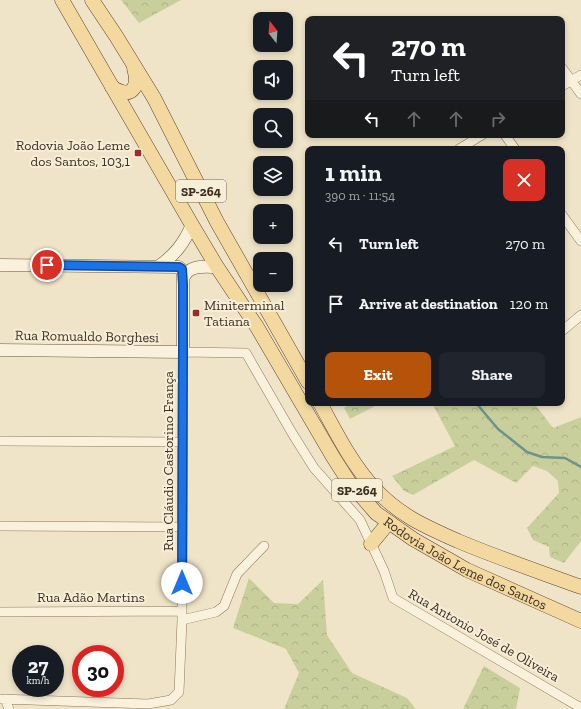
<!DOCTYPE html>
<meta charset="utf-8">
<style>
body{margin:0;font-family:"Zilla Slab",serif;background:#20242c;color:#f1f3f6;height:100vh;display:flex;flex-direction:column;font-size:15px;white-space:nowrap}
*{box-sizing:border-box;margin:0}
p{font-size:13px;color:#9ea1a6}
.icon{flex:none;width:22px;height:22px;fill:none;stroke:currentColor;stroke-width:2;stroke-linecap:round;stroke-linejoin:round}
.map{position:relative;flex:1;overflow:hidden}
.details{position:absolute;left:305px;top:146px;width:260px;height:260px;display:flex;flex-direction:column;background:#171b24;border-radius:8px;box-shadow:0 2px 6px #0003}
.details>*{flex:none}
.top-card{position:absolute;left:305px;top:16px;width:260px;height:122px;border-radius:8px;box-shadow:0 2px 6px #0003;background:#202124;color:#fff;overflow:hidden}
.needle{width:26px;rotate:343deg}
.fabs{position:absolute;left:253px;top:12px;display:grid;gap:8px}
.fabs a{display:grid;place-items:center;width:40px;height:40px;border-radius:8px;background:#171b24;box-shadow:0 2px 6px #0003;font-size:20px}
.speed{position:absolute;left:12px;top:645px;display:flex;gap:8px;font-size:20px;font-weight:700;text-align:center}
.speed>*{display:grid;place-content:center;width:52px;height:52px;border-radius:50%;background:#171b24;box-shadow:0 2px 6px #0003;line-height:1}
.speed small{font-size:10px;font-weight:400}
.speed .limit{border:6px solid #d22;background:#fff;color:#111}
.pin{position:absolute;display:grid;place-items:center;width:34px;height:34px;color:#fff;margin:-17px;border:2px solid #fff;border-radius:50%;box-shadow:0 1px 4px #0007}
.me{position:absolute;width:44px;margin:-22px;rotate:0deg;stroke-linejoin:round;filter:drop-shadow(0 0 3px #0008)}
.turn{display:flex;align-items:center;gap:14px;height:84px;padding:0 20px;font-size:18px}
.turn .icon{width:52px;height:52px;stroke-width:2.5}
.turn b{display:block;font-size:28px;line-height:34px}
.lanes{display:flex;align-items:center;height:38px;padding:0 20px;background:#0003;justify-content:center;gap:20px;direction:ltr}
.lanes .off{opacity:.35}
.round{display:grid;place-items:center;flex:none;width:42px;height:42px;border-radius:8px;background:#20242c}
.summary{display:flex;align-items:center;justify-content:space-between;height:68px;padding:0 20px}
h1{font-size:24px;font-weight:800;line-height:30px}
.primary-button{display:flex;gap:8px;margin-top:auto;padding:8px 20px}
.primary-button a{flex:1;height:46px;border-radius:8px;background:#b45309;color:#fff;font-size:16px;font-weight:800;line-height:46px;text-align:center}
.primary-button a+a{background:#20242c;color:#f1f3f6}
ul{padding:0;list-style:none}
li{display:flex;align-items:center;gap:12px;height:60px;padding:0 20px}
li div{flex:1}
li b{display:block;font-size:15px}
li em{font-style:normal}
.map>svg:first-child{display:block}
</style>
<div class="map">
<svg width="581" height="709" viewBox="0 0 581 709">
<defs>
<pattern id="forest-crowns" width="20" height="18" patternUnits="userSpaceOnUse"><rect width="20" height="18" fill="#c9cf9b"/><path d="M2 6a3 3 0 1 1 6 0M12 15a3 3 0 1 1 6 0" fill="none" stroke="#aeb285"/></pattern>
</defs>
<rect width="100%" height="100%" fill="#f0e4c8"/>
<path fill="url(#forest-crowns)" d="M 121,0 L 181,0 L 139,23 Z
M 350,403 L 381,403 L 350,419 L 344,408 Z
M 432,403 L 534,403 L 553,428 L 581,417 L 581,541 L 564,563 L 550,557 L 549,547 L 533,540 L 527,528 L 559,493 L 558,481 L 547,471 L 533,466 L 516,483 L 474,460 L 413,495 L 404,491 L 392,476 L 455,446 Z
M 249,578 L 274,603 L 298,604 L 323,580 L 327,635 L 352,673 L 407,698 L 416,709 L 284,709 L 299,673 L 286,649 L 233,628 Z
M 484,666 L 520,688 L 516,709 L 463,709 Z"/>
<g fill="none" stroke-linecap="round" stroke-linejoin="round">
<path stroke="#6f938a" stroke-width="2.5" d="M 476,403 L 498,429 L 527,452 L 542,457 L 565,458 L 581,467"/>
<g stroke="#8d765c" stroke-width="10">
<path id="street" d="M 562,68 L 581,94
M 562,86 L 581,75
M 505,135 L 515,149
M 459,149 L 482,135
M 562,215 L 581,241
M 562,331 L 581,315
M 0,441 L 183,442
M 0,526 L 182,527
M 0,612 L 182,611
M 182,620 L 216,612 L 224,606 L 237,574 L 264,546
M 0,699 L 148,704 L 171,700 L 179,692 L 182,620 L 183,352 L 246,353 L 292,433 L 314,468 L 360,520 L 384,571 L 393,598 L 581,708
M 5,699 L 9,709"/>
</g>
<g stroke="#6f573f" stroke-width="13">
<path id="secondary" d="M 0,265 L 179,267 L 183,272 L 183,279
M 159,266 C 175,255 184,243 192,225
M 0,350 L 183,352 L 183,279 C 188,264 205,267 217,267"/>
</g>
<g stroke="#5b4430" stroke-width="15">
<g id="primary">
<path id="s1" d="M 62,0 L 192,225 L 217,267 L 257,327 L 333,457 L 349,482 L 376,513 L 413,539 L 467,570 L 581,621"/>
<path d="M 92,0 L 116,36 L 154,98 L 217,222 L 308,382"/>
<path d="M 112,87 C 131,100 140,88 134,68"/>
<path d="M 320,403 C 336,432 351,463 374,488 C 399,515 424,526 458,541 C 498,558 540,572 581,587"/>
<path d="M 371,544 L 389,522"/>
</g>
</g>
<use href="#street" stroke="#faf1dc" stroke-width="9"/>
<use href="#secondary" stroke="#faf1dc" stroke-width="12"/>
<use href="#primary" stroke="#f3d9a0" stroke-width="14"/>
</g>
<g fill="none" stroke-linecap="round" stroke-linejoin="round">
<g stroke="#114b97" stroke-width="10">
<path id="route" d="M 47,265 L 179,267 L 182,269 L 183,284 L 183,352 L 182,583"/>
</g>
<use href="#route" stroke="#1a73e8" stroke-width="7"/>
</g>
<g fill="#9e2a2b" stroke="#f7eed8" stroke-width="1.5">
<rect x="134" y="149" width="8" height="8" rx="2"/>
<rect x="192" y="309" width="8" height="8" rx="2"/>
</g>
<g text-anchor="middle" stroke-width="4" stroke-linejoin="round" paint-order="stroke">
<g fill="#f7eed8" stroke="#756857" stroke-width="1">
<rect x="176" y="180" width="50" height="22" rx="3"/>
<rect x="332" y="479" width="50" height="22" rx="3"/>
</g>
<g font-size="13" font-weight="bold" fill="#3d2e20">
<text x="201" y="196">SP-264</text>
<text x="357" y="495">SP-264</text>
</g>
<g font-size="14" fill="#3d2e20" stroke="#f7eed8" text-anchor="end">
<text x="130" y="150">Rodovia João Leme<tspan x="130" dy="16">dos Santos, 103,1</tspan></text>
<text x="204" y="310" text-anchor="start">Miniterminal<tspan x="204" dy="16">Tatiana</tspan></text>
</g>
<g font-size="14" fill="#3d2e20" stroke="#f7eed8">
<text transform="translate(87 336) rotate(1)" y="5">Rua Romualdo Borghesi</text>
<text transform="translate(168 461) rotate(-90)" y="5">Rua Cláudio Castorino França</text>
<text dy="5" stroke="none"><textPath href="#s1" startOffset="705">Rodovia João Leme dos Santos</textPath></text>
<text x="91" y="602">Rua Adão Martins</text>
<text transform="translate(484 635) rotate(30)" y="5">Rua Antonio José de Oliveira</text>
</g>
</g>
</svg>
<div class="fabs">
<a><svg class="needle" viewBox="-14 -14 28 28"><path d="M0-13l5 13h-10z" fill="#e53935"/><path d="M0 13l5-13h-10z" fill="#9ea1a6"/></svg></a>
<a><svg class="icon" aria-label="sound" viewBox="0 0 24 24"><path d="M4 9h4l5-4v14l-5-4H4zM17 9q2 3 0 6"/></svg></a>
<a><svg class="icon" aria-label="search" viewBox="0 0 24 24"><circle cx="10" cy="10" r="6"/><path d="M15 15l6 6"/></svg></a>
<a><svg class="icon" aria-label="layers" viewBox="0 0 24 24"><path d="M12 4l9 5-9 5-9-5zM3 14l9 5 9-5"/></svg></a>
<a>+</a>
<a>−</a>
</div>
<div class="speed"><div>27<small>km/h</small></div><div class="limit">30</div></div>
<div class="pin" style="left:47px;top:265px;background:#d93025"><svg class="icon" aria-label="arrive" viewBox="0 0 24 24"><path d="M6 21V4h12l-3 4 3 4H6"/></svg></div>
<svg class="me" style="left:182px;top:583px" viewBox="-20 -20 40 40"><circle r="19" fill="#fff"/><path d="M0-13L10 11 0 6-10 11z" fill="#1a73e8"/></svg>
<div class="top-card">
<div class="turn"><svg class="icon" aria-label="left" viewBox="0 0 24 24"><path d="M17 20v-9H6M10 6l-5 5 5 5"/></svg><div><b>270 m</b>Turn left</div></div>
<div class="lanes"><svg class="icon" aria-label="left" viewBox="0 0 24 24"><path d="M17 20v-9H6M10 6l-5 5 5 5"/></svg><svg class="icon off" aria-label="ahead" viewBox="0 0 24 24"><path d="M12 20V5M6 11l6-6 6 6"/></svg><svg class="icon off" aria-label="ahead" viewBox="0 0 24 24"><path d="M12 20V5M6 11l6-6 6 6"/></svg><svg class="icon off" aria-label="right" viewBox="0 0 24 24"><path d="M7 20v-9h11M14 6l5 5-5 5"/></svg></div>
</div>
<section class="details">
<div class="summary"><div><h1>1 min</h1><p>390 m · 11:54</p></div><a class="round" style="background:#d93025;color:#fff"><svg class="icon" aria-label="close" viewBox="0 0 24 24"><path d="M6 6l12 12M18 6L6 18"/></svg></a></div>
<ul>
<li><svg class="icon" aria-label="left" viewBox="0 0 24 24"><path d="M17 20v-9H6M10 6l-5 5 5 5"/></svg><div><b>Turn left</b></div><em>270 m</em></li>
<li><svg class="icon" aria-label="arrive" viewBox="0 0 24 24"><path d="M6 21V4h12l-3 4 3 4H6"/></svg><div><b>Arrive at destination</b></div><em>120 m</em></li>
</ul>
<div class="primary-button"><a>Exit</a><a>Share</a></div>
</section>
</div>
